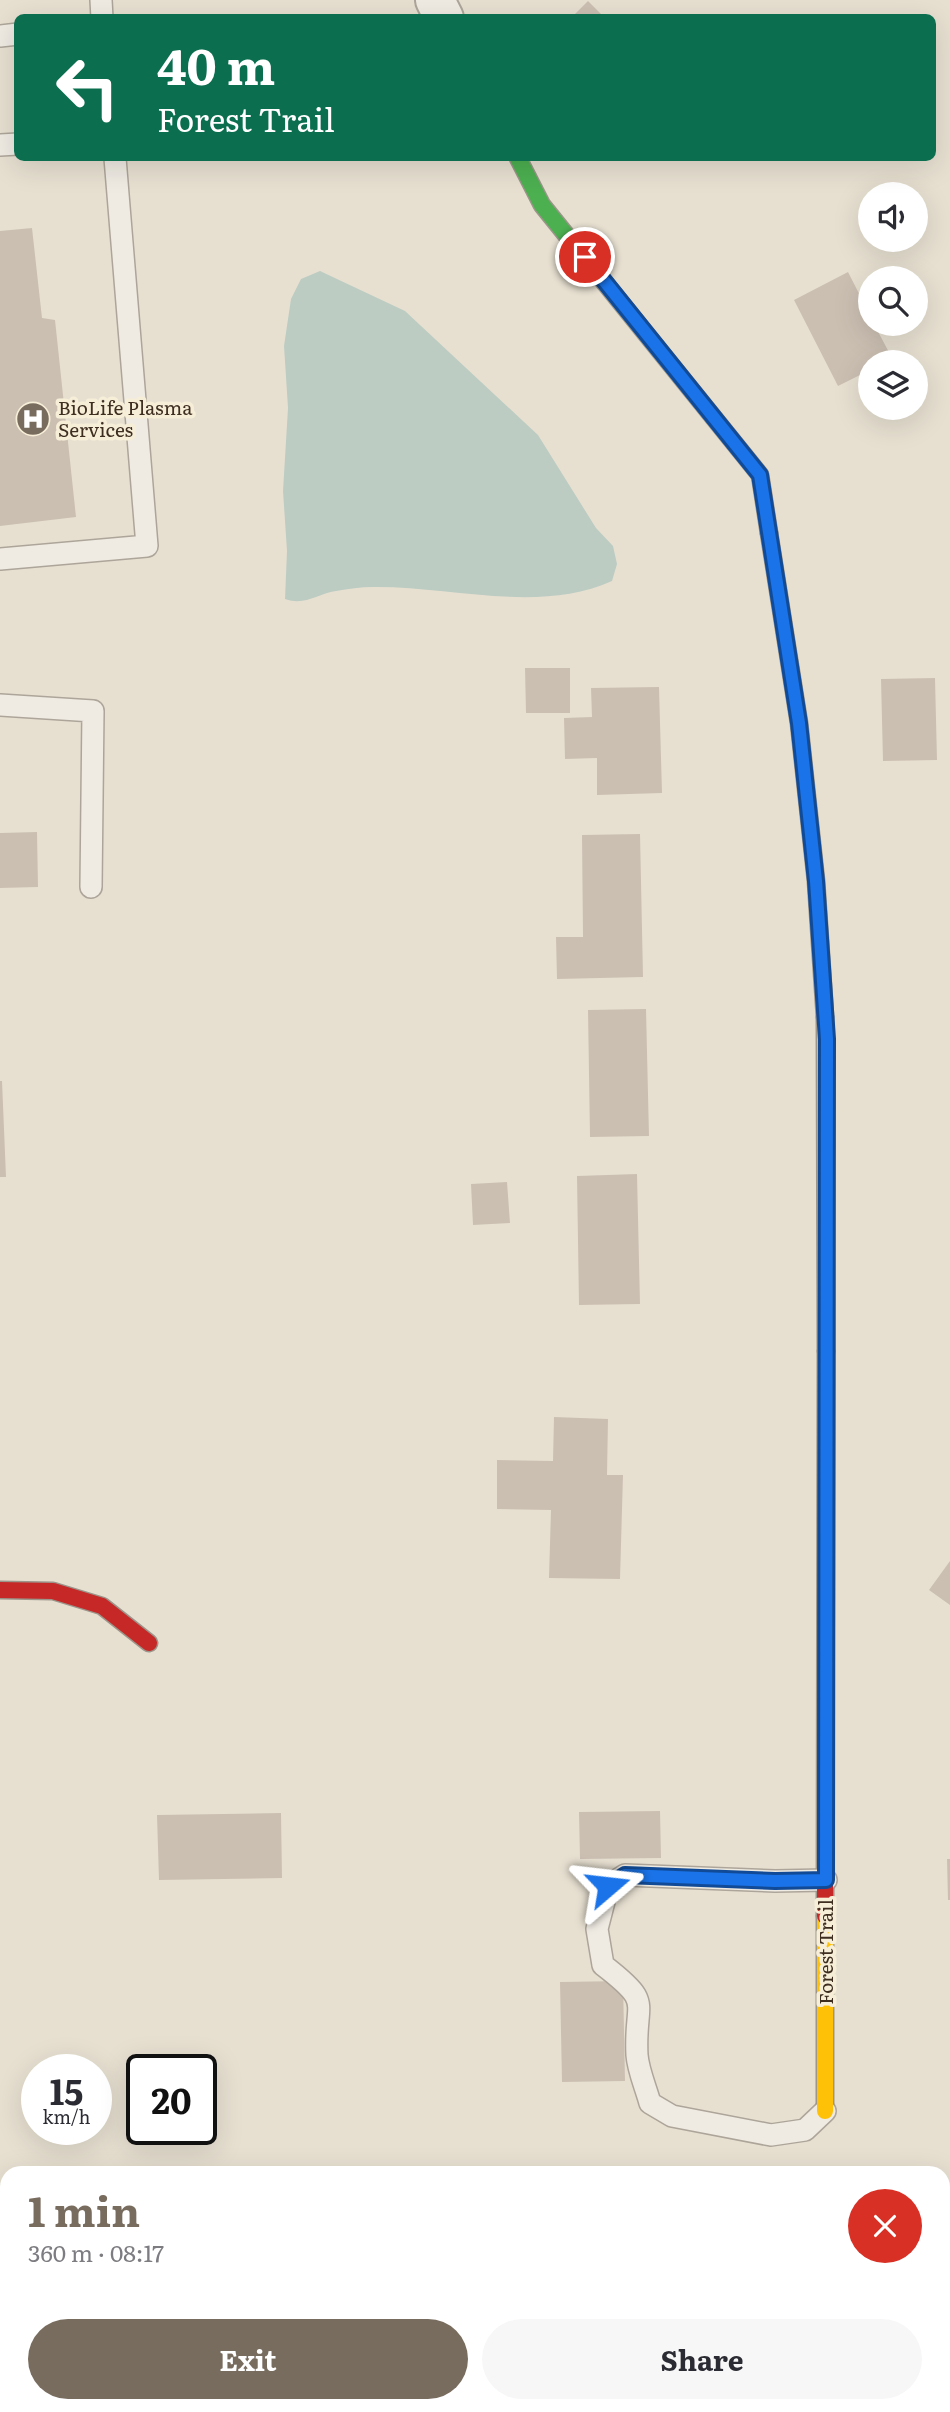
<!DOCTYPE html>
<meta charset="utf-8">
<style>
body{margin:0;font-family:Literata,serif;background:#f7f7f7;color:#2b2b33;height:100vh;display:flex;flex-direction:column;font-size:26px;white-space:nowrap}
*{box-sizing:border-box;margin:0}
p{font-size:23px;color:#7c7c81}
.icon{flex:none;width:38px;height:38px;fill:none;stroke:currentColor;stroke-width:2;stroke-linecap:round;stroke-linejoin:round}
.map{position:relative;flex:1;overflow:hidden}
.panel{position:absolute;left:0px;top:2166px;width:950px;height:247px;display:flex;flex-direction:column;background:#fff;border-radius:21px 21px 0 0;box-shadow:0 7px 28px #0002}
.panel>*{flex:none}
.top-card{position:absolute;left:14px;top:14px;width:922px;height:147px;border-radius:10px;box-shadow:0 7px 28px #0002;background:#0b6e4f;color:#fff;overflow:hidden}
.fabs{position:absolute;left:858px;top:182px;display:grid;gap:14px}
.fabs a{display:grid;place-items:center;width:70px;height:70px;border-radius:50%;background:#fff;box-shadow:0 7px 28px #0002;font-size:35px}
.speed{position:absolute;left:21px;top:2054px;display:flex;gap:14px;font-size:35px;font-weight:700;text-align:center}
.speed>*{display:grid;place-content:center;width:91px;height:91px;border-radius:50%;background:#fff;box-shadow:0 7px 28px #0002;line-height:1}
.speed small{font-size:18px;font-weight:400}
.speed .limit{border:4px solid #111;border-radius:10px;background:#fff;color:#111}
.pin{position:absolute;display:grid;place-items:center;width:60px;height:60px;color:#fff;margin:-30px;border:4px solid #fff;border-radius:50%;box-shadow:0 2px 7px #0007}
.me{position:absolute;width:77px;margin:-38px;rotate:73deg;stroke-linejoin:round;filter:drop-shadow(0 0 5px #0008)}
.turn{display:flex;align-items:center;gap:24px;height:147px;padding:0 28px;font-size:32px}
.turn .icon{width:91px;height:91px;stroke-width:2.5}
.turn b{display:block;font-size:49px;line-height:60px}
.round{display:grid;place-items:center;flex:none;width:74px;height:74px;border-radius:37px;background:#f7f7f7}
.overview{display:flex;align-items:center;justify-content:space-between;height:119px;padding:0 28px}
h1{font-size:42px;font-weight:700;line-height:52px;color:#786c5e}
.button{display:flex;gap:14px;margin-top:auto;padding:14px 28px}
.button a{flex:1;height:80px;border-radius:42px;background:#786c5e;color:#fff;font-size:28px;font-weight:700;line-height:80px;text-align:center}
.button a+a{background:#f7f7f7;color:#2b2b33}
.map>svg:first-child{display:block}
</style>
<div class="map">
<svg width="950" height="2412" viewBox="0 0 950 2412">
<rect width="100%" height="100%" fill="#e7e0d1"/>
<path fill="#bcccc2" d="M 320,271 L 405,311 L 538,435 L 596,528 L 613,546 L 617,564 L 612,581 C 539,614 451,586 373,587 C 361,587 348,589 336,591 C 317,594 305,606 285,599 L 287,551 L 283,491 L 288,408 L 284,346 L 291,299 L 301,279 Z"/>
<path fill="#cbbfb2" d="M 588,1 L 605,18 L 571,18 Z
M 32,228 L 42,318 L 55,320 L 76,517 L 0,526 L 0,231 Z
M 848,272 L 870,315 L 870,324 L 874,324 L 892,358 L 884,362 L 870,362 L 870,370 L 838,386 L 794,300 Z
M 525,668 L 570,668 L 570,713 L 526,713 Z
M 935,678 L 937,760 L 883,761 L 881,679 Z
M 659,687 L 662,793 L 597,795 L 597,758 L 565,759 L 564,718 L 592,717 L 591,688 Z
M 37,832 L 38,887 L 0,888 L 0,833 Z
M 640,834 L 643,977 L 557,979 L 556,937 L 583,937 L 582,835 Z
M 646,1009 L 649,1136 L 590,1137 L 588,1010 Z
M 0,1081 L 2,1081 L 6,1177 L 0,1177 Z
M 637,1174 L 640,1304 L 579,1305 L 577,1176 Z
M 507,1182 L 510,1223 L 473,1225 L 471,1184 Z
M 554,1417 L 608,1419 L 607,1475 L 623,1475 L 620,1579 L 549,1578 L 551,1510 L 497,1509 L 497,1460 L 553,1461 Z
M 950,1561 L 950,1605 L 929,1590 Z
M 660,1811 L 661,1858 L 580,1859 L 579,1812 Z
M 281,1813 L 282,1878 L 159,1880 L 157,1815 Z
M 947,1859 L 950,1859 L 950,1900 L 948,1900 Z
M 623,1981 L 625,2081 L 562,2082 L 560,1982 Z
M 950,2376 L 950,2412 L 947,2412 L 940,2406 L 943,2406 L 943,2385 Z
M 439,2406 L 524,2406 L 521,2412 L 448,2412 Z"/>
<g fill="none" stroke-linecap="round" stroke-linejoin="round">
<g stroke="#ada599" stroke-width="24">
<path id="lane" d="M 101,0 L 102,18
M 0,36 L 18,34
M 0,145 L 18,144
M 0,559 L 147,546 L 115,158
M 0,705 L 93,711 L 91,887
M 825,2111 L 805,2130 L 771,2135 L 672,2116 L 650,2103 C 646,2088 638,2070 637,2055 C 634,1999 655,2005 603,1965 L 597,1929 L 608,1886 L 625,1875 L 775,1881 L 826,1880"/>
</g>
<g stroke="#ada599" stroke-width="42">
<path id="street" d="M 435,0 L 444,18
M 0,2356 L 7,2358
M 94,2406 L 102,2412"/>
</g>
<g stroke="#9c958a" stroke-width="19">
<path id="fast" d="M 518,158 L 542,205 L 760,475 L 769,533"/>
</g>
<g stroke="#9c958a" stroke-width="19">
<path id="slow" d="M 825,1017 L 826,1351
M 825,2111 L 825,1916"/>
</g>
<g stroke="#9c958a" stroke-width="19">
<path id="jam" d="M 769,533 L 799,723 L 816,881 L 825,1017
M 0,1590 L 53,1591 L 102,1606 L 149,1643
M 825,1916 L 826,1351"/>
</g>
<use href="#lane" stroke="#efebe3" stroke-width="21"/>
<use href="#street" stroke="#efebe3" stroke-width="38"/>
<use href="#fast" stroke="#4caf50" stroke-width="16"/>
<use href="#slow" stroke="#ffc107" stroke-width="16"/>
<use href="#jam" stroke="#c62828" stroke-width="16"/>
</g>
<g fill="none" stroke-linecap="round" stroke-linejoin="round">
<g stroke="#114b97" stroke-width="18">
<path id="route" d="M 585,257 L 760,475 L 799,723 L 816,881 L 827,1039 L 826,1880 L 775,1881 L 625,1875 L 608,1886"/>
</g>
<use href="#route" stroke="#1a73e8" stroke-width="12"/>
</g>
<defs>
<g id="hospital-disc" transform="scale(1.75)"><circle r="9.5" fill="#786c5e" stroke="#f7eed8"/><path d="M-5-5h3v3.5h4V-5h3V5h-3V1.5h-4V5h-3Z" fill="#fff"/></g>
</defs>
<g fill-rule="evenodd">
<use href="#hospital-disc" x="33" y="419"/>
</g>
<g text-anchor="middle" stroke-width="7" stroke-linejoin="round" paint-order="stroke">
<g font-size="19" fill="#3d2e20" stroke="#f7eed8" text-anchor="start">
<text x="58" y="415">BioLife Plasma<tspan x="58" dy="22">Services</tspan></text>
</g>
<g font-size="19" fill="#3d2e20" stroke="#f7eed8">
<text transform="translate(826 1952) rotate(-90)" y="7">Forest Trail</text>
</g>
</g>
</svg>
<div class="fabs">
<a><svg class="icon" aria-label="sound" viewBox="0 0 24 24"><path d="M4 9h4l5-4v14l-5-4H4zM17 9q2 3 0 6"/></svg></a>
<a><svg class="icon" aria-label="search" viewBox="0 0 24 24"><circle cx="10" cy="10" r="6"/><path d="M15 15l6 6"/></svg></a>
<a><svg class="icon" aria-label="layers" viewBox="0 0 24 24"><path d="M12 4l9 5-9 5-9-5zM3 14l9 5 9-5"/></svg></a>
</div>
<div class="speed"><div>15<small>km/h</small></div><div class="limit">20</div></div>
<div class="pin" style="left:585px;top:257px;background:#d93025"><svg class="icon" aria-label="arrive" viewBox="0 0 24 24"><path d="M6 21V4h12l-3 4 3 4H6"/></svg></div>
<svg class="me" style="left:608px;top:1886px" viewBox="-20 -20 40 40"><path d="M0-17L14 15 0 8-14 15z" fill="#1a73e8" stroke="#fff" stroke-width="4"/></svg>
<div class="top-card">
<div class="turn"><svg class="icon" aria-label="left" viewBox="0 0 24 24"><path d="M17 20v-9H6M10 6l-5 5 5 5"/></svg><div><b>40 m</b>Forest Trail</div></div>
</div>
<section class="panel">
<div class="overview"><div><h1>1 min</h1><p>360 m · 08:17</p></div><a class="round" style="background:#d93025;color:#fff"><svg class="icon" aria-label="close" viewBox="0 0 24 24"><path d="M6 6l12 12M18 6L6 18"/></svg></a></div>
<div class="button"><a>Exit</a><a>Share</a></div>
</section>
</div>
